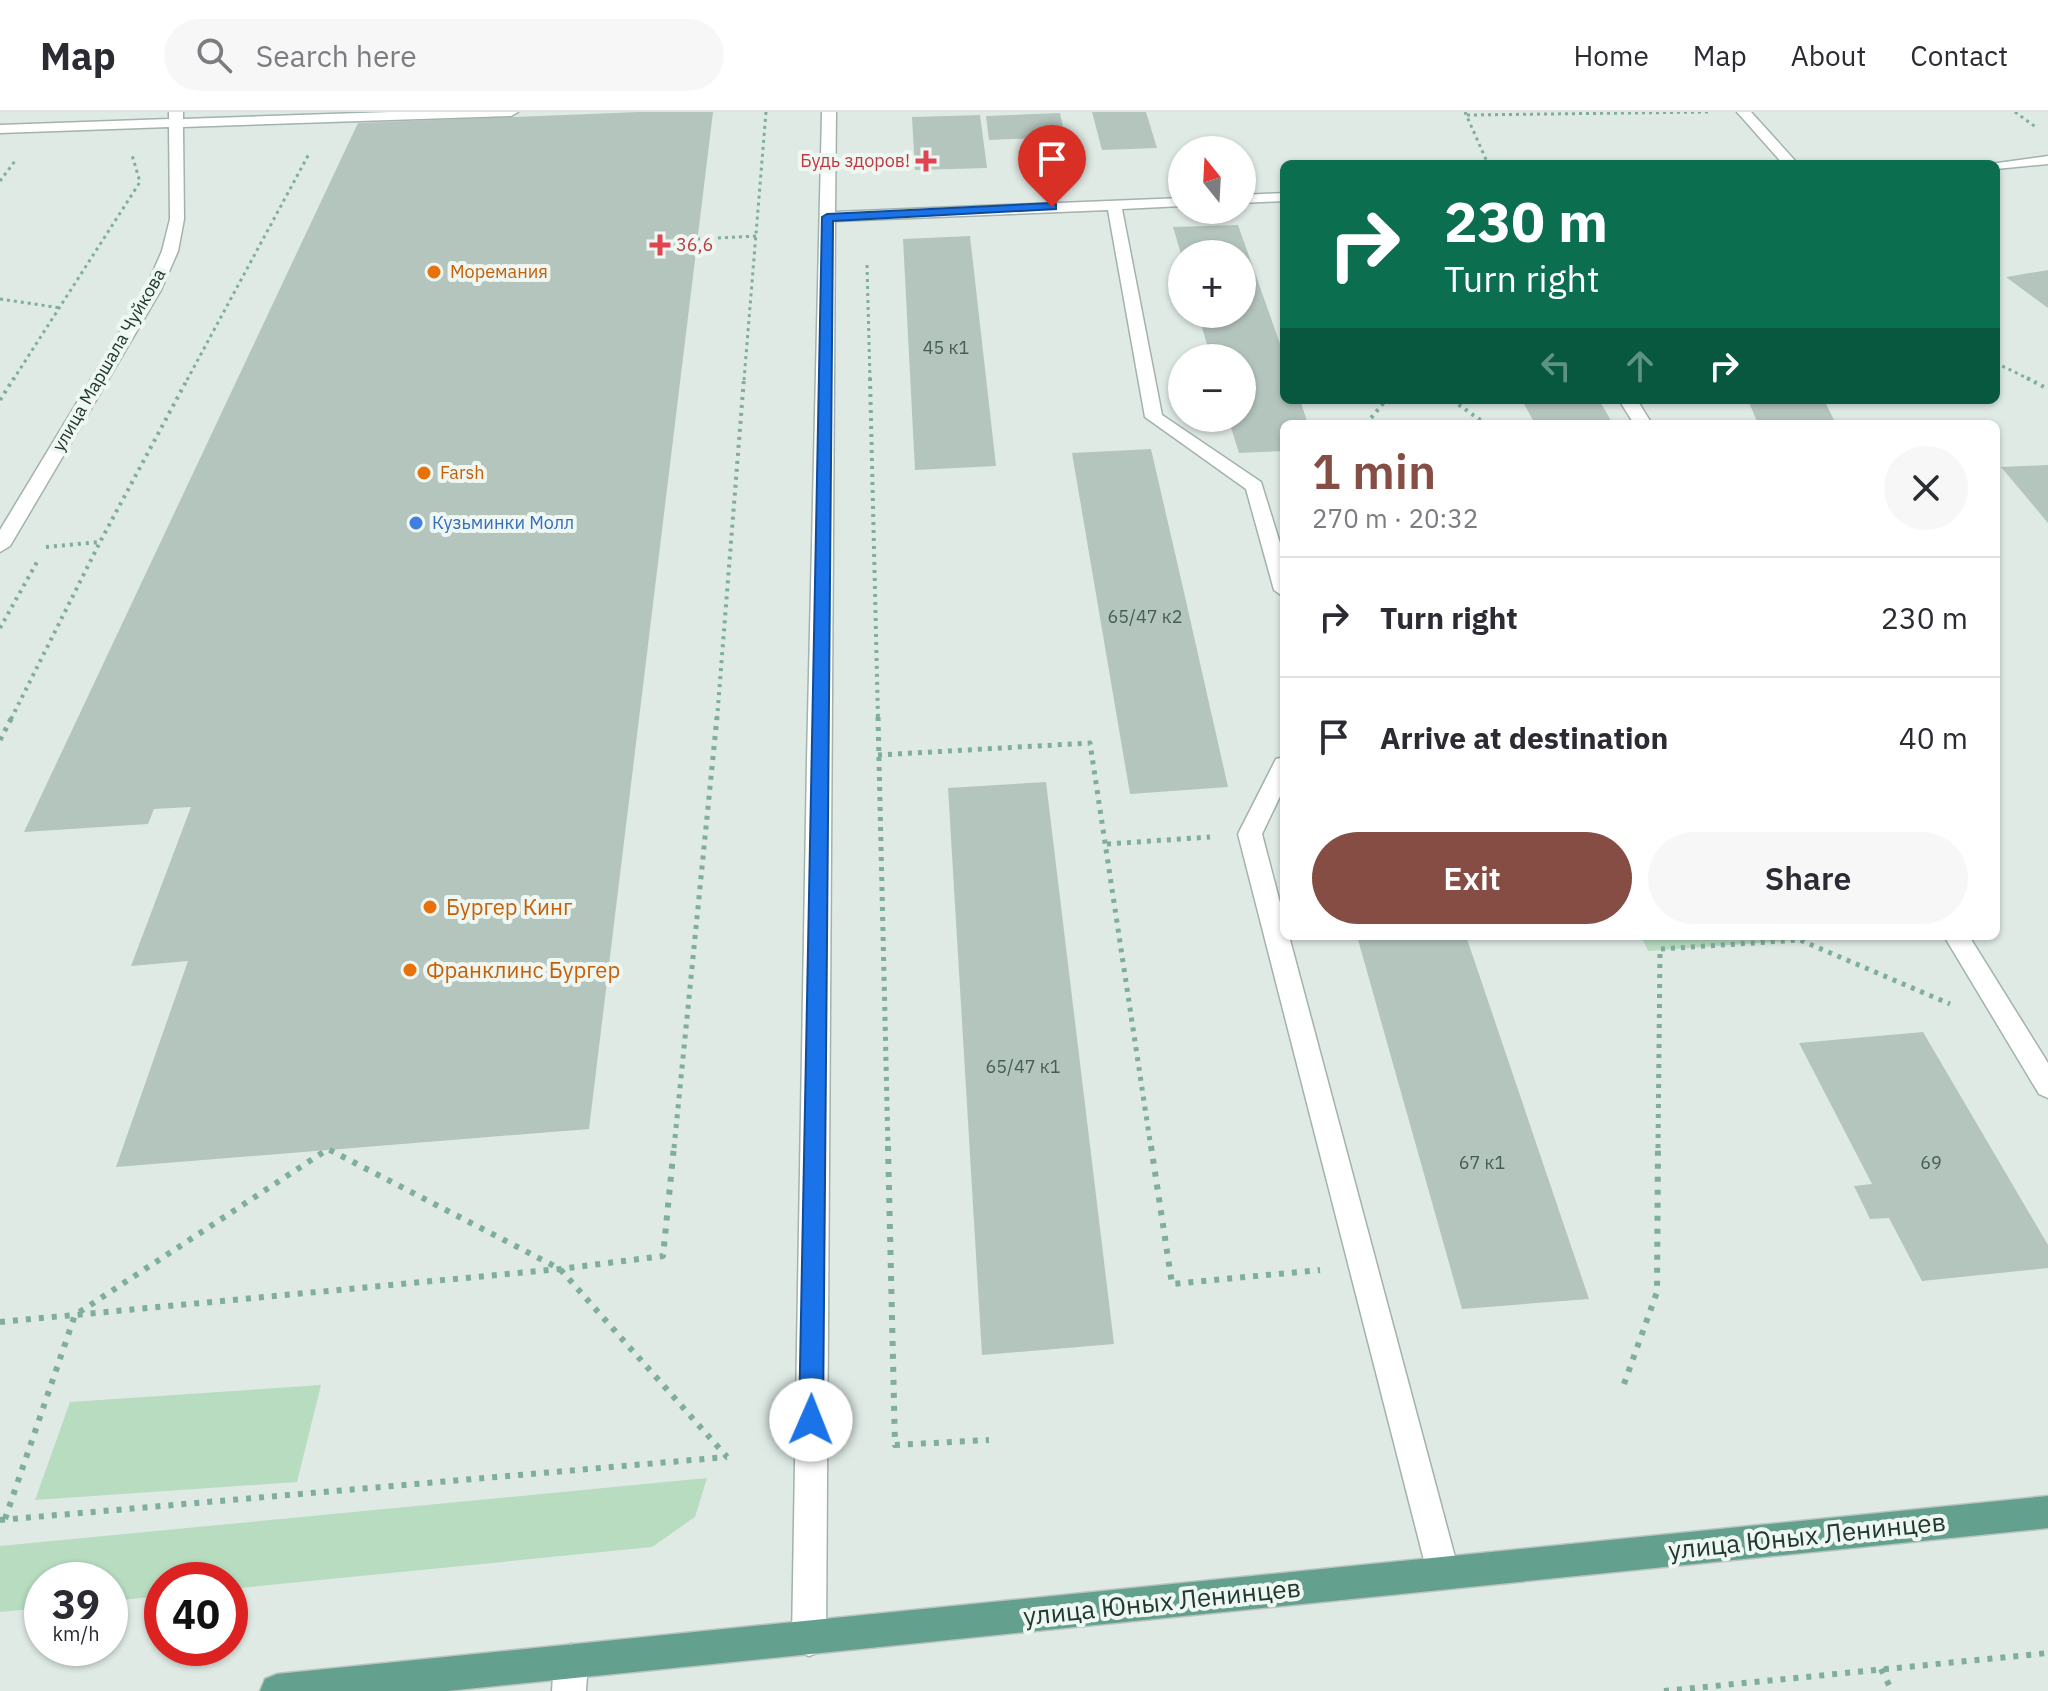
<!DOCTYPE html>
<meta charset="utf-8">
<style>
body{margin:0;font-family:"IBM Plex Sans",sans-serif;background:#f7f7f7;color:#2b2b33;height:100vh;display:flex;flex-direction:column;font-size:30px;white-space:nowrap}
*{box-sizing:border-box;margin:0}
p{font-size:26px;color:#7c7c81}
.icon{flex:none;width:44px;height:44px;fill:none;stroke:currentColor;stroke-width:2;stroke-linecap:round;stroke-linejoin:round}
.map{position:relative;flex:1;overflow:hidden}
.drawer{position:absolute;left:1280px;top:308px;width:720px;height:520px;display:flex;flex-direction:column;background:#fff;border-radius:12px;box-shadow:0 2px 6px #0004}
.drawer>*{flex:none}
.banner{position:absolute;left:1280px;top:48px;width:720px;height:244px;border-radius:12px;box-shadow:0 2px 6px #0004;background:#0b6e4f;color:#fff;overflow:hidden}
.needle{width:52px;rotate:342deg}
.tools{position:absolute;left:1168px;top:24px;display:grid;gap:16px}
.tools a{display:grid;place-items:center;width:88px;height:88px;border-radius:50%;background:#fff;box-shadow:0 2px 6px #0004;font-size:40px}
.speed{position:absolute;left:24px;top:1450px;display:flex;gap:16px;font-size:40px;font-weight:700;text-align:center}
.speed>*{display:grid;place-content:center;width:104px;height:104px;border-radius:50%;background:#fff;box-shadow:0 2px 6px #0004;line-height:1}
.speed small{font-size:20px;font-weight:400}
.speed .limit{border:12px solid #d22;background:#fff;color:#111}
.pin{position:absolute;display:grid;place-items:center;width:68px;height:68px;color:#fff;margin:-82px -34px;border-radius:50% 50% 50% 0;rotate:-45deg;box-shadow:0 0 8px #0007}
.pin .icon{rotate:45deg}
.me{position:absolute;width:88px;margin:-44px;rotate:1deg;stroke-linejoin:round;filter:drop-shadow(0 0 6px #0008)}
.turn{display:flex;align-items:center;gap:28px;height:168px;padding:0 32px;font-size:36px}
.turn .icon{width:104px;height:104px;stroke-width:2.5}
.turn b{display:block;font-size:56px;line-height:68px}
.lanes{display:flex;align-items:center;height:76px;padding:0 32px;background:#0003;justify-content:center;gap:40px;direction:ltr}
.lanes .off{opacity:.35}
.round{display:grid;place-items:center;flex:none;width:84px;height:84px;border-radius:42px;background:#f7f7f7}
.head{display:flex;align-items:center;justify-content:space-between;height:136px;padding:0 32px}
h1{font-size:48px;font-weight:600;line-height:60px;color:#854d43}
.primary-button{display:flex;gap:16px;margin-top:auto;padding:16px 32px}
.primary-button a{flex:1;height:92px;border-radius:48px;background:#854d43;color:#fff;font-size:32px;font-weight:600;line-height:92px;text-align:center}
.primary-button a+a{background:#f7f7f7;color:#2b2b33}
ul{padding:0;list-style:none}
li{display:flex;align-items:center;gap:24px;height:120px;padding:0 32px;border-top:2px solid #e1e1e2}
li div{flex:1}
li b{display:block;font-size:30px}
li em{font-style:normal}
header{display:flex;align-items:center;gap:48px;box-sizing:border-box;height:112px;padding:0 40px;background:#fff;border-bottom:2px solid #e1e1e2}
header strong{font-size:38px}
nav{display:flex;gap:44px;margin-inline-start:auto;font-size:28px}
.search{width:560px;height:72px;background:#f7f7f7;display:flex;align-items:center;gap:20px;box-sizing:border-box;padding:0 28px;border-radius:44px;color:#7c7c81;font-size:30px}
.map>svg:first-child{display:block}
</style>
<header>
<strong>Map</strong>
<div class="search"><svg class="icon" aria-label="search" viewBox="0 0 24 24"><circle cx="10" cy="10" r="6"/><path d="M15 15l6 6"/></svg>Search here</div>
<nav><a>Home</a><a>Map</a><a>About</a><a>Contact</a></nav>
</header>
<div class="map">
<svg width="2048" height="1579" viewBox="0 0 2048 1579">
<rect width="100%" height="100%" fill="#dfeae5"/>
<path fill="#b7dcc0" d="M 1641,824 L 1797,824 L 1800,828 L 1648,839 Z
M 321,1273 L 297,1370 L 35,1388 L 70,1290 Z
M 707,1366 L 695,1405 L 652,1435 L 230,1477 L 230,1468 L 162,1468 L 162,1484 L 110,1489 L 110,1468 L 42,1468 L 42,1496 L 0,1500 L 0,1434 Z"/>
<path fill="#b4c5be" d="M 639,0 L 713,0 L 589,1017 L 116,1055 L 188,849 L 131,854 L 191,695 L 154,697 L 148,712 L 24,720 L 358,11 Z
M 1092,0 L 1146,0 L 1157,36 L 1102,38 Z
M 1060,1 L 1065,25 L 989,28 L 986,4 Z
M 980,3 L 987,56 L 915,58 L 912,5 Z
M 1238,113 L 1284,243 L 1284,288 L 1300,288 L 1308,312 L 1284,312 L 1284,339 L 1239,341 L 1228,306 L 1242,306 L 1242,246 L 1211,246 L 1198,202 L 1242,202 L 1242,142 L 1181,142 L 1173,115 Z
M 970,124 L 996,354 L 915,358 L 903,127 Z
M 2048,158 L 2048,196 L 2006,165 Z
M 1522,288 L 1599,288 L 1613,312 L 1535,312 Z
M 1748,288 L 1824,288 L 1836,312 L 1758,312 Z
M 1151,337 L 1181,467 L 1228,675 L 1130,682 L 1072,341 Z
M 2048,353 L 2048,411 L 2001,355 Z
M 1046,670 L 1114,1232 L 982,1243 L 948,676 Z
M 1357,824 L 1466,824 L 1589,1187 L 1462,1197 Z
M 1923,920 L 2048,1133 L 2048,1156 L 1922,1169 L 1889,1106 L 1870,1107 L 1854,1074 L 1872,1072 L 1799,931 Z"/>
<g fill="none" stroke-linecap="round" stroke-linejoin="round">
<g stroke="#a2b2ac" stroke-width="3">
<path id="minor" d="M 169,0 L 183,0 L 183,7 L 390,0 L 518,0 L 511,4 L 183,15 L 184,107 L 178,139 L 161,178 L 10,434 L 0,440 L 0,418 L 145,178 L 162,139 L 170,107 L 169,15 L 0,21 L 0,13 L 169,7 Z
M 822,0 L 836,0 L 835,100 L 1182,86 L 1182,94 L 1122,97 L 1162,303 L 1261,370 L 1284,444 L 1284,485 L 1274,478 L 1246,377 L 1145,305 L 1108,98 L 835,109 L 826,1527 L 821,1539 L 809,1544 L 797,1539 L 792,1527 L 807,648 Z
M 1737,0 L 1751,0 L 1798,52 L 1783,52 Z
M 2048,44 L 2048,52 L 1996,57 L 1996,52 L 1990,52 Z
M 1284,81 L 1284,89 L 1242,91 L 1242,83 Z
M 1619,288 L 1637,288 L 1652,312 L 1634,312 Z
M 1284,645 L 1284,676 L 1262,722 L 1284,806 L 1284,824 L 1289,824 L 1459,1460 L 1455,1472 L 1443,1476 L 1431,1472 L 1427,1460 L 1238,722 L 1276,647 Z
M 1944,824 L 1969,824 L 2048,951 L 2048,986 L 2039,982 Z
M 571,1532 L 583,1537 L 588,1549 L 586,1579 L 552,1579 L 554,1549 L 559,1537 Z"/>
</g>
<g stroke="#bcc4c2" stroke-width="3">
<path id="major" d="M 2048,1384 L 2048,1416 L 447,1579 L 260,1579 L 265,1567 L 277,1562 Z"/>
</g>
<path stroke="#7fae9e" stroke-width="3" stroke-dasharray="3 4" stroke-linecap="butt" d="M 1465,0 L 1488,52
M 2015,0 L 2037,16
M 1467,3 L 1710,0
M 0,69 L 15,49
M 697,127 L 758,124
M 867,153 L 870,268
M 0,187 L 61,196
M 1996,251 L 2031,268
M 13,268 L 140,70 L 132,43
M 187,268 L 310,40
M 744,268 L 766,0"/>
<path stroke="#7fae9e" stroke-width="4" stroke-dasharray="3 5" stroke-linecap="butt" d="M 870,266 L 878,607
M 2027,266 L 2048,277
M 0,288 L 14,266
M 1452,288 L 1486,312
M 1366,312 L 1386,288
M 46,435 L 100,430
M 0,516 L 37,450
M 11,607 L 100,430 L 188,266
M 717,607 L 744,266"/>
<path stroke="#7fae9e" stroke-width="5" stroke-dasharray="4 6" stroke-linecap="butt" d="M 878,605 L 888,1036
M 0,628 L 12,605
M 878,643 L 1090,631 L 1151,1036
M 1107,732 L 1210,725
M 674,1036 L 717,605
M 1658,1036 L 1660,837 L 1800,828 L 1950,892"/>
<path stroke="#7fae9e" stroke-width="6" stroke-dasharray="5 8" stroke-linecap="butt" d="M 888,1034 L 895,1333 L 989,1328
M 1151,1034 L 1172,1172 L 1320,1158
M 0,1210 L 560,1157 L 663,1144 L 674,1034
M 1624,1272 L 1657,1180 L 1658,1034
M 5,1407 L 75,1203 L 328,1037 L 560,1157 L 727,1345
M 0,1408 L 727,1345
M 1881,1557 L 1892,1579
M 1664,1579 L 2048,1541"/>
<use href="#minor" fill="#fff" fill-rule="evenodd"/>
<use href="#major" fill="#63a08e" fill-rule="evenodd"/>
</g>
<path fill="#1a73e8" stroke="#114b97" stroke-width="2" d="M 1052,91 L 1056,92 L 1056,97 L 833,109 L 823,1308 L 819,1317 L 811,1320 L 803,1317 L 799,1308 L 822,105 L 827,102 Z"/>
<g fill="#e0444e" stroke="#eff7f3" stroke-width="3">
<path d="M922 37h8v8h8v8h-8v8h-8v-8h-8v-8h8z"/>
<path d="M656 121h8v8h8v8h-8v8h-8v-8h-8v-8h8z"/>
</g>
<g fill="#e8710a" stroke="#eff7f3" stroke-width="3">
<circle cx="434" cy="160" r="8"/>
<circle cx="424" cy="361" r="8"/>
<circle cx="430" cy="795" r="8"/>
<circle cx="410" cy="858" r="8"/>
</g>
<circle fill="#3f7fe0" stroke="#eff7f3" stroke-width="3" cx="416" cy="411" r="8"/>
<g text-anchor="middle" stroke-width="8" stroke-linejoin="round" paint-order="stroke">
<g font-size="18" fill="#be3a42" stroke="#eff7f3" text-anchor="end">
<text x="910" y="55">Будь здоров!</text>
<text x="676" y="139" text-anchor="start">36,6</text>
</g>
<g font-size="18" fill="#c56008" stroke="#eff7f3" text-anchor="start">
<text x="450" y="166">Моремания</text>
<text x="440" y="367">Farsh</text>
</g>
<g font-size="18" fill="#455d55">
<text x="946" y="242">45 к1</text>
<text x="1145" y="511">65/47 к2</text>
<text x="1023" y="961">65/47 к1</text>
<text x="1482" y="1057">67 к1</text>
<text x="1931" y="1057">69</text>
</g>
<g font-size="18" fill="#203a32" stroke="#eff7f3">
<text transform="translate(109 248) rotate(-60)" y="6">улица Маршала Чуйкова</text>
</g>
<g font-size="18" fill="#366cbe" stroke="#eff7f3" text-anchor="start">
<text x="432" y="417">Кузьминки Молл</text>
</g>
<g font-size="22" fill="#c56008" stroke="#eff7f3" text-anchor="start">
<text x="446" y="803">Бургер Кинг</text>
<text x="426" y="866">Франклинс Бургер</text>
</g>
<g font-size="26" fill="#203a32" stroke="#eff7f3">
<text transform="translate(1807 1424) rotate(-6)" y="9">улица Юных Ленинцев</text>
<text transform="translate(1162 1490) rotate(-6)" y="9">улица Юных Ленинцев</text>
</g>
</g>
</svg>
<div class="tools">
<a><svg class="needle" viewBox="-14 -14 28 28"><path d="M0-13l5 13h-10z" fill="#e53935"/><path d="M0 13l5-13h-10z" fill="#7c7c81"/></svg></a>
<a>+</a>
<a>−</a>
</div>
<div class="speed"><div>39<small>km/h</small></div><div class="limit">40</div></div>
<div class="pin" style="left:1052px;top:95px;background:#d93025"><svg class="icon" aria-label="arrive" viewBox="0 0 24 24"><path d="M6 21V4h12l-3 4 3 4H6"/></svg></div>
<svg class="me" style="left:811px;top:1308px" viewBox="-20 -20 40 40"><circle r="19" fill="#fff"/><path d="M0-13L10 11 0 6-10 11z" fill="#1a73e8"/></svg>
<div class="banner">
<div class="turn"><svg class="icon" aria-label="right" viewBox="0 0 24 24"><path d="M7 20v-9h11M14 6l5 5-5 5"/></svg><div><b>230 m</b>Turn right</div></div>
<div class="lanes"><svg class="icon off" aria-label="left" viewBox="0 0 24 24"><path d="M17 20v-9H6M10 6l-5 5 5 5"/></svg><svg class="icon off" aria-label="ahead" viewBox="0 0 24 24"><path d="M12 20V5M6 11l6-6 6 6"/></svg><svg class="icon" aria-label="right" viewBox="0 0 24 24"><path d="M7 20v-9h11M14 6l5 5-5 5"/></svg></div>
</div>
<section class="drawer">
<div class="head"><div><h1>1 min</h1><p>270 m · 20:32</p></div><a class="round"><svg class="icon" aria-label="close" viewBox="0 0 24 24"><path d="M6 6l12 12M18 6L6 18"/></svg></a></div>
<ul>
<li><svg class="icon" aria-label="right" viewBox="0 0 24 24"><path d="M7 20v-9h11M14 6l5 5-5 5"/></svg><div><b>Turn right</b></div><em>230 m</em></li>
<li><svg class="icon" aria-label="arrive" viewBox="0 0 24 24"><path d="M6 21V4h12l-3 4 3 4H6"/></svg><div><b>Arrive at destination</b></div><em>40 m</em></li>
</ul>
<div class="primary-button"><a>Exit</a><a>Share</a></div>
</section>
</div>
